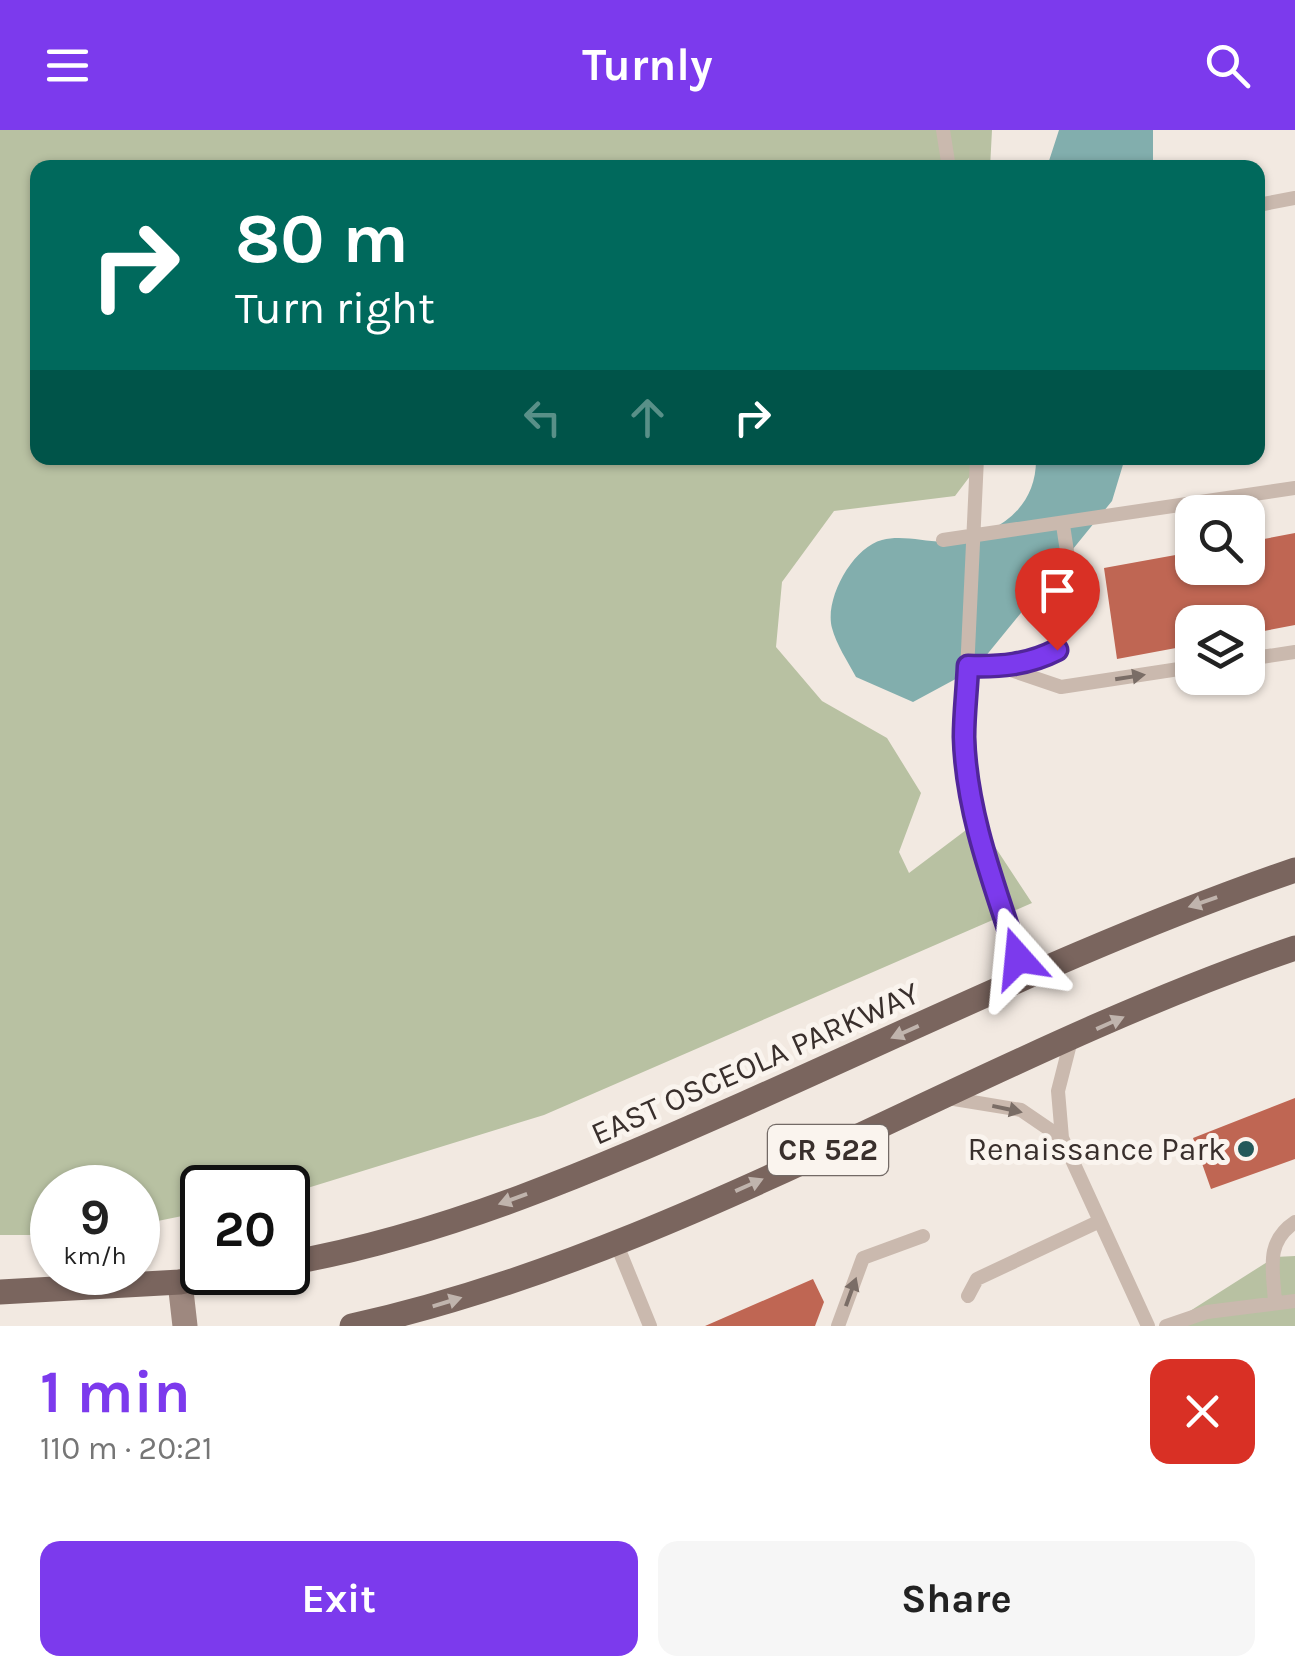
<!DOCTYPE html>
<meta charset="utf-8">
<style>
body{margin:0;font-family:Karla,sans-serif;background:#f6f6f6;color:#222;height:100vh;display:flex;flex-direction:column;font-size:38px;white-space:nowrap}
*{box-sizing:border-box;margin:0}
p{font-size:32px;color:#767676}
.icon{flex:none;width:55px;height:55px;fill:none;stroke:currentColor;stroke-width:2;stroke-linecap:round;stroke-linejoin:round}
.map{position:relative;height:1196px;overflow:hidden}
.panel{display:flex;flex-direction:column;background:#fff;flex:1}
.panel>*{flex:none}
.banner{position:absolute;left:30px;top:30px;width:1235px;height:305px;border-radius:20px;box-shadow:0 2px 8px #0004;background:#00695c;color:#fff;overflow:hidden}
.fabs{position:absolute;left:1175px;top:365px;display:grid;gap:20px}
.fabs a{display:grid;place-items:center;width:90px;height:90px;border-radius:20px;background:#fff;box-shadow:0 2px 8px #0004;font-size:50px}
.speed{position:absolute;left:30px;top:1035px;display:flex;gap:20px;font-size:50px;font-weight:700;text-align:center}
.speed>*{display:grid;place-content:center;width:130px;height:130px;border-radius:50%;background:#fff;box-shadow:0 2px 8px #0004;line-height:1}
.speed small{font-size:25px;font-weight:400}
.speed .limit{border:5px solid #111;border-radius:15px;background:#fff;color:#111}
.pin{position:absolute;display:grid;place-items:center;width:85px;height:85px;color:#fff;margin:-102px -42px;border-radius:50% 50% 50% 0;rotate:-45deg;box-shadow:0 0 10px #0007}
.pin .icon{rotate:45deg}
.me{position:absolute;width:110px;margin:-55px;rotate:342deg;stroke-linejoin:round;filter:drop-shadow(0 0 8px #0008)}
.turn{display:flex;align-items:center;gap:35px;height:210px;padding:0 40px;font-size:45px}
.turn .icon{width:130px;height:130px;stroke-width:2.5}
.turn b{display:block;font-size:70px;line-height:85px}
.lanes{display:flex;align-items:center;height:95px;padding:0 40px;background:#0003;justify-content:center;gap:50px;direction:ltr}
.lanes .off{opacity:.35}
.round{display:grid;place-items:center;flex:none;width:105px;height:105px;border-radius:20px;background:#f6f6f6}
.summary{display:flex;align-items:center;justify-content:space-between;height:170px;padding:0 40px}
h1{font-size:60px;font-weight:700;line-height:75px;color:#7c3aed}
.button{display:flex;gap:20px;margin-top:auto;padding:20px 40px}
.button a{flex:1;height:115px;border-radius:20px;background:#7c3aed;color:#fff;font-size:40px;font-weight:700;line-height:115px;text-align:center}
.button a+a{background:#f6f6f6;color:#222}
header{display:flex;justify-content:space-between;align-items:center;height:130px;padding:0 40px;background:#7c3aed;color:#fff;font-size:45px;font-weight:700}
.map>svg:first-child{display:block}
</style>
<header><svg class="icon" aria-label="menu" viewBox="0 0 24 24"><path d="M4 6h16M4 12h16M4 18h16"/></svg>Turnly<svg class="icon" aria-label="search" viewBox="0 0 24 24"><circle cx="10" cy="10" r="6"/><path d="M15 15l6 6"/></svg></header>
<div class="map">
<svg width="1295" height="1196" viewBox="0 0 1295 1196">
<rect width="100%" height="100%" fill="#f2e9e1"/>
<path fill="#b8c1a2" d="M 0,0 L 992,0 L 990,38 L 38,38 L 38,328 L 979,328 L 980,333 L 955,366 L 834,381 L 782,452 L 776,517 L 822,571 L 887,608 L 921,663 L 899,722 L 909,743 L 978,691 L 1032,773 L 544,985 L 288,1064 L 288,1058 L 202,1058 L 202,1082 L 138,1095 L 138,1058 L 52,1058 L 52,1105 L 0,1105 Z
M 1295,1126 L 1295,1196 L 1177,1196 L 1179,1188 L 1275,1127 Z"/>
<path fill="#82aead" d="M 1059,0 L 1153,0 L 1153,37 L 1047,37 Z
M 1036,328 L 1125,328 L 1112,371 L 976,538 L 913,572 L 856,547 C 848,532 836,514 832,498 C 824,469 853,417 882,410 C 905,404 929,414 952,411 C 999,405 1037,377 1036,328 Z"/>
<path fill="#bf6653" d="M 1295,403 L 1295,495 L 1248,504 L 1248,492 L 1192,492 L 1192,515 L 1117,529 L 1104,438 L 1192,422 L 1192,438 L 1248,438 L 1248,412 Z
M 1295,968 L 1295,1029 L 1211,1059 L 1193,1008 Z
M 813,1149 L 824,1172 L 815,1196 L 705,1196 Z"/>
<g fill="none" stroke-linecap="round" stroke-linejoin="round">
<path stroke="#cab9ae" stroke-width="14" d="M 943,0 L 949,38
M 1258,75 L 1295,68
M 977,328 L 964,606 C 971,690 999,769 1024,849
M 1063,395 L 1071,448
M 943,410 L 1295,358
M 1248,529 L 1295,522
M 968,536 C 1000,537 1028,535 1057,520
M 1002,537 L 1061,557 L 1192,537
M 1071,910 L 1058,961 L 1062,1008 L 1148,1196
M 948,968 L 1021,980 L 1062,1008
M 617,1115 L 650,1196
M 968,1166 L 977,1149 L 1100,1091
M 1275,1172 C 1273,1139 1265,1112 1295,1092
M 838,1196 L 863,1128 L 923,1106
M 1166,1196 L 1207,1182 L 1295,1171"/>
<path stroke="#9e887f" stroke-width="25" d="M 180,1152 L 185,1196"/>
<path stroke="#7a655e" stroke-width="25" d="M 288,1133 C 447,1105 597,1039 744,974 C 926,893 1106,805 1295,740
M 0,1162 L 180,1152 L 233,1142
M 352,1196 C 686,1122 974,927 1295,818"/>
</g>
<defs><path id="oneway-solid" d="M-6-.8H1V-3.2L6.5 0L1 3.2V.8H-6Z" transform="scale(2.5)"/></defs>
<g fill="#7a6d66">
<use href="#oneway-solid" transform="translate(1130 547) rotate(-9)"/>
<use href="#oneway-solid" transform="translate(1007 979) rotate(12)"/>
<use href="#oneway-solid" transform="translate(851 1162) rotate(-70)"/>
</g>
<g fill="#c0b4ad">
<use href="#oneway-solid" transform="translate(1203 772) rotate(161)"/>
<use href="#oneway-solid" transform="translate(1110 893) rotate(-24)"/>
<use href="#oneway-solid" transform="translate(905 902) rotate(156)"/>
<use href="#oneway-solid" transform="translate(749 1055) rotate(-24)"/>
<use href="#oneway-solid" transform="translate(513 1069) rotate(160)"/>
<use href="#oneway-solid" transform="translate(447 1172) rotate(-17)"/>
</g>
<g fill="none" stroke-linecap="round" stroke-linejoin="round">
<g stroke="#51269a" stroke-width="25">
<path id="route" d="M 1018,828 C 995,757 966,683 964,607 C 964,584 967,560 968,536 C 1000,537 1028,535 1057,520"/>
</g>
<use href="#route" stroke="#7c3aed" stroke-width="18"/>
</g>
<circle fill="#235859" stroke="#faf4ee" stroke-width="4" cx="1246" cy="1019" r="10"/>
<g text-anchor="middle" stroke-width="10" stroke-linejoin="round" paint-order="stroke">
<rect fill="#faf4ee" stroke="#736a66" stroke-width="2.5" x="768" y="995" width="120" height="50" rx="8"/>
<g font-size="30" font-weight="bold" fill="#392f2c">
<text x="828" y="1030">CR 522</text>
</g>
<g font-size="32" fill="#392f2c" stroke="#faf4ee">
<text transform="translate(755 933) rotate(-24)" y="11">EAST OSCEOLA PARKWAY</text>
</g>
<g font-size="32" fill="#392f2c" stroke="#faf4ee" text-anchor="end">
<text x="1226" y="1030">Renaissance Park</text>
</g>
</g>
</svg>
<div class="fabs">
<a><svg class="icon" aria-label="search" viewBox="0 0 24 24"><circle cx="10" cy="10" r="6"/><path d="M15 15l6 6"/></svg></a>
<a><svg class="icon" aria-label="layers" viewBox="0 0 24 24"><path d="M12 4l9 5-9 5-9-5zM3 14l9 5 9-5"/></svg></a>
</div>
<div class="speed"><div>9<small>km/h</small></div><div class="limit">20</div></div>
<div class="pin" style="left:1057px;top:520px;background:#d93025"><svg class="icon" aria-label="arrive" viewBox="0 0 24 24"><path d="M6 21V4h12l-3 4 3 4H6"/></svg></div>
<svg class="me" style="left:1018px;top:828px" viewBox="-20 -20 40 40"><path d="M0-17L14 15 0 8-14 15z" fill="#7c3aed" stroke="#fff" stroke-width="4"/></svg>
<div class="banner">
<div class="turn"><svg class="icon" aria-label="right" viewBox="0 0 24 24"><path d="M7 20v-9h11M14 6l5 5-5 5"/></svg><div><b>80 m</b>Turn right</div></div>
<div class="lanes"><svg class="icon off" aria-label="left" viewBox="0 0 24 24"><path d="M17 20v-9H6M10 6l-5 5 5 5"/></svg><svg class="icon off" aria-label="ahead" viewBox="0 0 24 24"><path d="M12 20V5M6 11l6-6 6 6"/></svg><svg class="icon" aria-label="right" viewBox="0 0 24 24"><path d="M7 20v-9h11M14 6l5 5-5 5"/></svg></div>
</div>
</div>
<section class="panel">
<div class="summary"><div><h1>1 min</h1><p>110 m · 20:21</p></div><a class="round" style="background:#d93025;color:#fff"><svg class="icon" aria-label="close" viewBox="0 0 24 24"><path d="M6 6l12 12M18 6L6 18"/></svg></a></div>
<div class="button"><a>Exit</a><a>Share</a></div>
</section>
